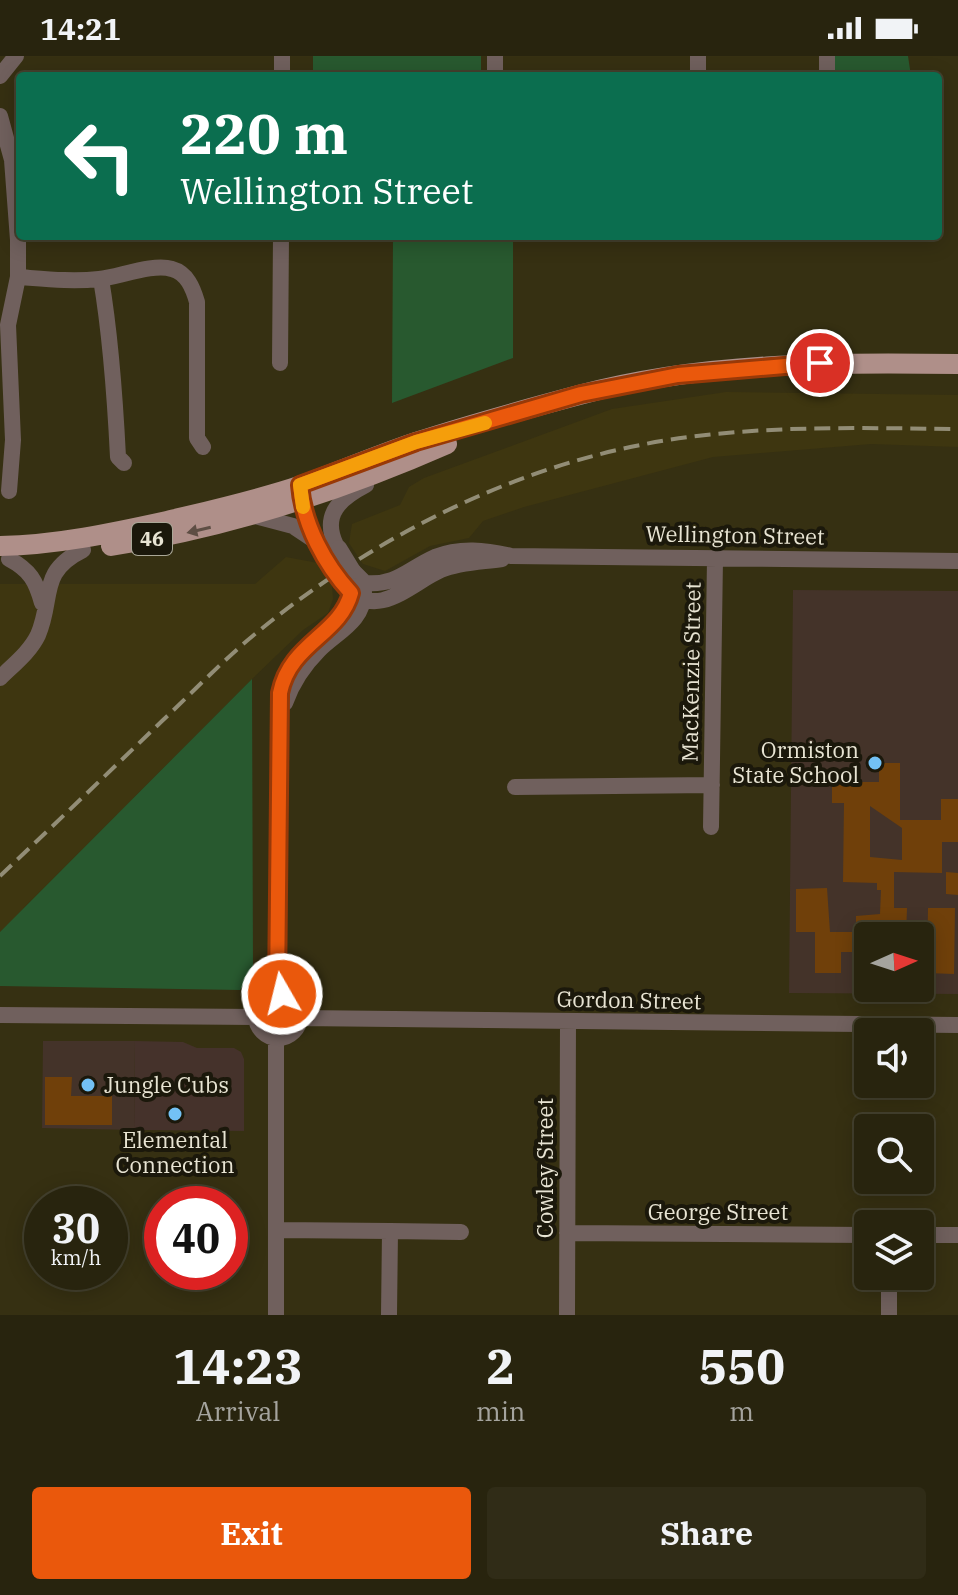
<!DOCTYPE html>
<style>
body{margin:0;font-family:"IBM Plex Serif",serif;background:#302c17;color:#f1f3f6;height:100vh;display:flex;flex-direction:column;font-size:30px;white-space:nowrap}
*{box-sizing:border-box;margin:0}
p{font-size:26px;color:#a5a49e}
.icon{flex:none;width:44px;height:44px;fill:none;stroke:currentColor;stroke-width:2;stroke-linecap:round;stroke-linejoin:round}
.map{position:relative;height:1259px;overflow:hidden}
.side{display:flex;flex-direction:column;background:#28240e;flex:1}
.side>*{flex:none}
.hud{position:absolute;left:16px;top:16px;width:926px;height:168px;border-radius:8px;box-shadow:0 4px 20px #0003,0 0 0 2px #44412e;background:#0b6e4f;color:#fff;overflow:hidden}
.needle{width:52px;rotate:87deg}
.tools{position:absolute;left:854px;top:866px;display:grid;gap:16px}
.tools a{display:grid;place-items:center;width:80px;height:80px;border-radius:8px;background:#28240e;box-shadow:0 4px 20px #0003,0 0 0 2px #44412e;font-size:40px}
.speed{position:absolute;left:24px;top:1130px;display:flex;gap:16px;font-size:40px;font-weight:700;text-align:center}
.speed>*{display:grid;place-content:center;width:104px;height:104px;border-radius:50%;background:#28240e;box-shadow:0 4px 20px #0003,0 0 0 2px #44412e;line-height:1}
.speed small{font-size:20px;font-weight:400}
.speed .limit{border:12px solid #d22;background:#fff;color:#111}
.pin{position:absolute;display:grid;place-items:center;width:68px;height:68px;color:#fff;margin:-34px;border:4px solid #fff;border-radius:50%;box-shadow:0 2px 8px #0007}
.me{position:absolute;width:88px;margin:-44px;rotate:352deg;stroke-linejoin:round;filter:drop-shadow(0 0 6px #0008)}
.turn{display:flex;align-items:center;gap:28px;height:168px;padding:0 32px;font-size:36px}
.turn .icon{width:104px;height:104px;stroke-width:2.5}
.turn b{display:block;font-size:56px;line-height:68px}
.eta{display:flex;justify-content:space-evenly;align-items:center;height:136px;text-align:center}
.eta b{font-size:48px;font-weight:700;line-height:56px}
.cta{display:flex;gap:16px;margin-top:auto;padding:16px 32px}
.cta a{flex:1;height:92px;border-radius:8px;background:#ea580c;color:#fff;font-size:32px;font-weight:700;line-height:92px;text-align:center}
.cta a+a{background:#302c17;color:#f1f3f6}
.status{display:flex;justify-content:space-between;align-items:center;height:56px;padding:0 40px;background:#28240e;direction:ltr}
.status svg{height:22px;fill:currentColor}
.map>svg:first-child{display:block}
</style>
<div class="status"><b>14:21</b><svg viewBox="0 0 49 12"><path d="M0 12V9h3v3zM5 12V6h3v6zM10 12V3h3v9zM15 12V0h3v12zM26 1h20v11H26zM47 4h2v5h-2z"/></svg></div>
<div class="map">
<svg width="958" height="1259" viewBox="0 0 958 1259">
<rect width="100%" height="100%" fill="#363012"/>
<path fill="#45322b" d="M 135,985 L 183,986 L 197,992 L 234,992 L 241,996 L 244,1003 L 244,1075 L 134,1074 Z"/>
<path fill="#3e3610" d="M 726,336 L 958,339 L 958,391 L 871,388 L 713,401 L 524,451 L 483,465 L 469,482 L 430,490 L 385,515 L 363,508 L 349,487 L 352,468 L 400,449 L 409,431 L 424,422 L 612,353 Z
M 286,501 L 318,507 L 332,529 L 333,543 L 328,557 L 303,574 L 252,623 L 0,876 L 0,528 L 255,528 Z"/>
<path fill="#443329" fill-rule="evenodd" d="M 793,534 L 958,535 L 958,938 L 789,937 ZM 868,880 L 920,880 L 920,932 L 868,932 Z
M 43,985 L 135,985 L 134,1074 L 42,1072 Z"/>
<path fill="#28592f" d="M 313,0 L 481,0 L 481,20 L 313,20 Z
M 832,0 L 908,0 L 911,20 L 831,20 Z
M 393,180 L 513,180 L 513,302 L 392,347 Z
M 252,623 L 253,917 L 240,934 L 0,930 L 0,876 Z"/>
<path fill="#70400a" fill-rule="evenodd" d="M 879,707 L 900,707 L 900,764 L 941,764 L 941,743 L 958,743 L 958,786 L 942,786 L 942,817 L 894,816 L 894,852 L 907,852 L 906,880 L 868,880 L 868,888 L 854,887 L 854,896 L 841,896 L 841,917 L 815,917 L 815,876 L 796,876 L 796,833 L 827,832 L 830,876 L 856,876 L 856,860 L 880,858 L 881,834 L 877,834 L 877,827 L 843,826 L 844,747 L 832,747 L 832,726 L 879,726 ZM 870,750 L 902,772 L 902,804 L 870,801 Z
M 946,816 L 958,817 L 958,839 L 946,838 Z
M 928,852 L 955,852 L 954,918 L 927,917 Z
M 45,1021 L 72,1021 L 71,1040 L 112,1040 L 112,1069 L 45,1069 Z"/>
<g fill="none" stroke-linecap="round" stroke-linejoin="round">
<path stroke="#70605d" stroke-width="16" d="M 827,0 L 827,20
M 0,20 L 16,0
M 282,20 L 282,0
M 495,20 L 495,0
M 698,20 L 698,0
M 0,60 L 12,104 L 18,184 L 18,221 L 8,269 L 13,384 L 9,435
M 18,221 C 45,223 72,226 99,223 C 119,221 153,207 172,213 C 187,217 193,232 197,246 L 197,382 L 203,391
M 101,223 C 111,282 115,341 118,401 L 124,407
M 280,307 L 281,180
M 301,446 L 316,483
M 255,460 L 293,470 L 317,486
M 336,489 C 321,458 341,442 366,429
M 9,503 C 30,514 36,525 42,547
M 353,515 L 365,527 C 396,530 408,513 435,501 C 460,491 486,494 511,500 L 958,505
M 347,532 C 378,565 411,527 441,514 C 460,506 482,506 502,503
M 0,622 C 13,609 30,596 38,579 C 54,542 38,516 83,494
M 285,647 C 292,627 304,609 319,594 C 337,576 364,565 364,536
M 515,731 L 712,729
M 711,771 L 715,503
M256 960a22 22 0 1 1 44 0a22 22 0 1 1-44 0Z
M 277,938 L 279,656 C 282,602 304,596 339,562 C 352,550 347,540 365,527
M 0,959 L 256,961
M 300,962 L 958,969
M 277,1174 L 390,1175 L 389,1259
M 390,1175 L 461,1176
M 567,1177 L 868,1179
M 920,1179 L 958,1179
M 276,1259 L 276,982
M 567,1259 L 568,966
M 889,1259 L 889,1220"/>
<path stroke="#af8f89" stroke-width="20" d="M 0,490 C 57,489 112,477 167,465 C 213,454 258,444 302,429 C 340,415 377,399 416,386 C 468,369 526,353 579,339 C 702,306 831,306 958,308
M 111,490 C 229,471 338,436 447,388"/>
<path stroke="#928d76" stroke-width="4" stroke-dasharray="16 8" stroke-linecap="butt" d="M 0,820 C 54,769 108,717 162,665 C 194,635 225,602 260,574 C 377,479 518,408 668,384 C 764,369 861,372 958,373"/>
<path stroke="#70605d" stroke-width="16" d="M 339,492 L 353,515
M 327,502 L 341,524"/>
</g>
<defs><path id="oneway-solid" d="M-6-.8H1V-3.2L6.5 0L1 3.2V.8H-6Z" transform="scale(2)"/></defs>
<use fill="#5e4e44" href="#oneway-solid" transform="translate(199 474) rotate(167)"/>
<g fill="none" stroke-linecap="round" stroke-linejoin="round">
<g stroke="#983908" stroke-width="20">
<path id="route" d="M 282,938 L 277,938 L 280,637 C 290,587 340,579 351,537 C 325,509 303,468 300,429 L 416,386 L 581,338 L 678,319 L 820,307"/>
</g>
<use href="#route" stroke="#ea580c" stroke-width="14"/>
<path stroke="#f59e0b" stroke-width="14" d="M 303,451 L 300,429 L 416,386 L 485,367"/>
</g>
<g fill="#73c1f5" stroke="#1b180b" stroke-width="3">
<circle cx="875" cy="707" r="8"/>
<circle cx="88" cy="1029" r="8"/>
<circle cx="175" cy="1058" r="8"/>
</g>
<g text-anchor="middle" stroke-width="8" stroke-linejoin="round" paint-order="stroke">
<rect fill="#1b180b" stroke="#aaa797" stroke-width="2" x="132" y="467" width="40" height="32" rx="6"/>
<g font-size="20" font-weight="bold" fill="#e8e4d3">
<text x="152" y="490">46</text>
</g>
<g font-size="22" fill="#e8e4d3" stroke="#1b180b">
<text transform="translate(735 479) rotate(1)" y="8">Wellington Street</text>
<text transform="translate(691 616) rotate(-89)" y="8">MacKenzie Street</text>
<text transform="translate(629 944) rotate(1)" y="8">Gordon Street</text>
<text transform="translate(545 1112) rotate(-90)" y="8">Cowley Street</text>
<text x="718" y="1164">George Street</text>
</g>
<g font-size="22" fill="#e8e4d3" stroke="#1b180b" text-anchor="end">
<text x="859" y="702">Ormiston<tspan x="859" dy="25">State School</tspan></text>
<text x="104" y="1037" text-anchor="start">Jungle Cubs</text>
<text x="175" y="1092" text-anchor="middle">Elemental<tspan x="175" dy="25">Connection</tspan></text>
</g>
</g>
</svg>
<div class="tools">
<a><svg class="needle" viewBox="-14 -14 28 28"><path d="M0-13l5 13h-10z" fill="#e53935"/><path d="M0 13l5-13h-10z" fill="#a5a49e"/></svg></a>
<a><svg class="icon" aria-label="sound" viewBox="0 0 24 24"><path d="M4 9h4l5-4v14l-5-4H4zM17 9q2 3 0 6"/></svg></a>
<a><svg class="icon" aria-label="search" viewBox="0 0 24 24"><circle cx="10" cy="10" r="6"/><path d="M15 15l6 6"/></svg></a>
<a><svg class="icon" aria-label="layers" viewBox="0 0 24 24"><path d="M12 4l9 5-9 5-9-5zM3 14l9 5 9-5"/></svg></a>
</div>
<div class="speed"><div>30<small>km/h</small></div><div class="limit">40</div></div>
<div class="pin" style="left:820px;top:307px;background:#d93025"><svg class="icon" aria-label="arrive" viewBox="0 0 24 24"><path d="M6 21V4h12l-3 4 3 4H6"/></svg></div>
<svg class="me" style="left:282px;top:938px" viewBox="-20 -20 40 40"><circle r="17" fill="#ea580c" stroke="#fff" stroke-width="3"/><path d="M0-11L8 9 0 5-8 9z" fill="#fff"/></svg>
<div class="hud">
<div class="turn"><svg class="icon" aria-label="left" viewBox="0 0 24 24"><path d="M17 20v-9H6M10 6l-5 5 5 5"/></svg><div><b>220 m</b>Wellington Street</div></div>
</div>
</div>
<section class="side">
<div class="eta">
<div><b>14:23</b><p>Arrival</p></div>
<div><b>2</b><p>min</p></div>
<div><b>550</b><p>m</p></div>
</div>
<div class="cta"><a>Exit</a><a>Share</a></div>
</section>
